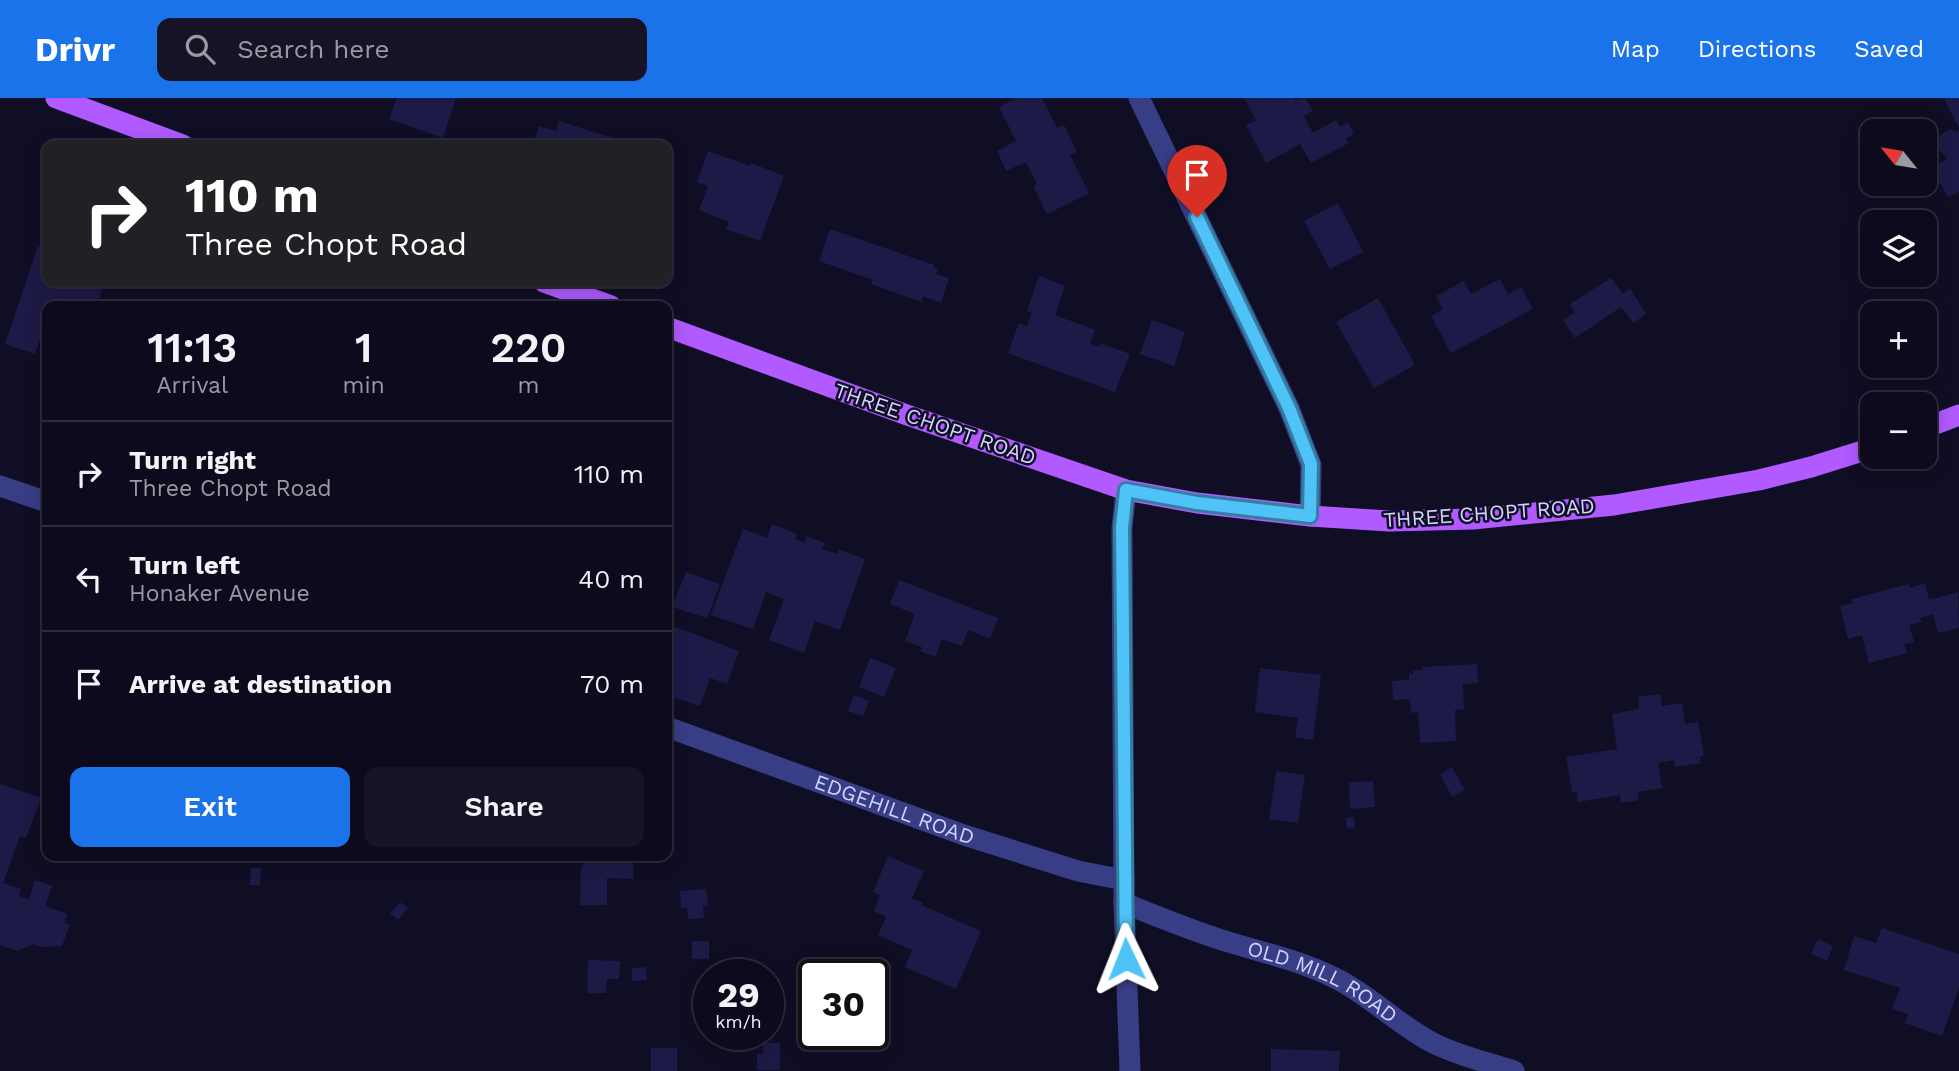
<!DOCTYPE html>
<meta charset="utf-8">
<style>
body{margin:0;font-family:"Work Sans",sans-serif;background:#151325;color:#f1f3f6;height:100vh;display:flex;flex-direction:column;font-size:26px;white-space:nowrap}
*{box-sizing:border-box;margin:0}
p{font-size:23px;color:#9a9aa3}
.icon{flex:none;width:38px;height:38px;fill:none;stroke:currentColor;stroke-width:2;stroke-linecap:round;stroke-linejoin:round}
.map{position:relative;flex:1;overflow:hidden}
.panel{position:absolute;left:42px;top:203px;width:630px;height:560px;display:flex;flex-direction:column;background:#0c0a1c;border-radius:14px;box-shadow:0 4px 18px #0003,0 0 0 2px #2c2b3b}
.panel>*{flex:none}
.hud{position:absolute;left:42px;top:42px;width:630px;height:147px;border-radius:14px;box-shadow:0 4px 18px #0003,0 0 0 2px #2c2b3b;background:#202124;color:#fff;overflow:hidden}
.needle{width:46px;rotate:300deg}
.tools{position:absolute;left:1860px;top:21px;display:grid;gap:14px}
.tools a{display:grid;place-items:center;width:77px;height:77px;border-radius:14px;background:#0c0a1c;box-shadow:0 4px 18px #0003,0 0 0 2px #2c2b3b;font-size:35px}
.speed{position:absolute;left:693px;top:861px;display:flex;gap:14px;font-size:35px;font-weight:700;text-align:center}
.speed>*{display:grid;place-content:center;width:91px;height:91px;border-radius:50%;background:#0c0a1c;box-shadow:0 4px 18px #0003,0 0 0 2px #2c2b3b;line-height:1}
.speed small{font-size:18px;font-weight:400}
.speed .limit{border:4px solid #111;border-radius:10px;background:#fff;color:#111}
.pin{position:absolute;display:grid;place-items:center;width:60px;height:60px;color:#fff;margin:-72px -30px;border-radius:50% 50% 50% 0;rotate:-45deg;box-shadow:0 0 7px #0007}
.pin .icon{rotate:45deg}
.me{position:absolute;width:77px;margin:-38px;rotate:358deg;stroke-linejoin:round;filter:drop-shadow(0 0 5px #0008)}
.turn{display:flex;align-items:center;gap:24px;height:147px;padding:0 28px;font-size:32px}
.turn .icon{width:91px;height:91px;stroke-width:2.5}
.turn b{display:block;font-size:49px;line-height:60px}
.eta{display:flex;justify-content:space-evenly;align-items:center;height:119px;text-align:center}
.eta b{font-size:42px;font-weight:600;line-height:49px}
.button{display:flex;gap:14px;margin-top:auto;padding:14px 28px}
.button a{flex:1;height:80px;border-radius:14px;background:#1a73e8;color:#fff;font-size:28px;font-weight:600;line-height:80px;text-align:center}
.button a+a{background:#151325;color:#f1f3f6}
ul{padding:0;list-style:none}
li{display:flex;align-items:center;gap:21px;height:105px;padding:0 28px;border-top:2px solid #2c2b3b}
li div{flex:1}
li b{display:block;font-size:26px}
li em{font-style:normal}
header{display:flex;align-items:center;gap:42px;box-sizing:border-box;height:98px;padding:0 35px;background:#1a73e8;color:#fff}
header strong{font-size:33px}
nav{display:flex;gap:38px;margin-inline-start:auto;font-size:24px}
.search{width:490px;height:63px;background:#151325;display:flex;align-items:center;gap:18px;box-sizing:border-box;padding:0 24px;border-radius:14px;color:#9a9aa3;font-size:26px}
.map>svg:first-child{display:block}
</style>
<header>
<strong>Drivr</strong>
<div class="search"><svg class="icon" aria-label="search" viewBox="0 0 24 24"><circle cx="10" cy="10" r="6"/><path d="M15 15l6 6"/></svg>Search here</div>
<nav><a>Map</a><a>Directions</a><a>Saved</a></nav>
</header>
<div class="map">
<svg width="1959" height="973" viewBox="0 0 1959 973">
<rect width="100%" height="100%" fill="#100e25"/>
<path fill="#1e1a47" d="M 397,0 L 456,0 L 443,40 L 389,21 Z
M 1017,0 L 1042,0 L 1057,30 L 1064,27 L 1077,54 L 1070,57 L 1089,95 L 1047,116 L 1033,88 L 1037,86 L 1026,64 L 1006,73 L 997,53 L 1016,43 L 999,9 Z
M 1244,0 L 1294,0 L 1295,2 L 1305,0 L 1313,13 L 1304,18 L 1313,35 L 1336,22 L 1340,29 L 1348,24 L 1354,36 L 1346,40 L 1349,45 L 1311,65 L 1300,46 L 1266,65 L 1246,27 L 1256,22 Z
M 1946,0 L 1959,0 L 1959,30 L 1944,1 Z
M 559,23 L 635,47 L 533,47 L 539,28 L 556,33 Z
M 1951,31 L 1955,34 L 1959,32 L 1959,94 L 1948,99 L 1931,70 L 1947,61 L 1934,46 L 1937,39 Z
M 708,53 L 750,68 L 751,65 L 784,78 L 760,143 L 726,131 L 729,124 L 699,112 L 708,88 L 697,84 Z
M 1338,105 L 1363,154 L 1330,171 L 1304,123 Z
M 830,131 L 934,167 L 933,169 L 938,171 L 936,176 L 949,180 L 941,205 L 923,198 L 921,204 L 871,186 L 873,182 L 819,163 Z
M 38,148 L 47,151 L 47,184 L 105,184 L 97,206 L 85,202 L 83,208 L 61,208 L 52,205 L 51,208 L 47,208 L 47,221 L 35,256 L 5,246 Z
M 1039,178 L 1065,188 L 1055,217 L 1095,232 L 1090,245 L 1099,249 L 1100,245 L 1130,256 L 1115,294 L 1008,255 L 1019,225 L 1027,228 L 1032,214 L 1027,213 Z
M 1611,180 L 1623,196 L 1630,190 L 1646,216 L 1633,225 L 1621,209 L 1575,240 L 1563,222 L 1575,214 L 1570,206 Z
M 1500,181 L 1508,196 L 1521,189 L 1533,211 L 1451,255 L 1431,218 L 1443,211 L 1436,198 L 1464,183 L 1471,196 Z
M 1378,200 L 1415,267 L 1374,290 L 1336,224 Z
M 1152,222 L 1185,234 L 1174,268 L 1140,256 Z
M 772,426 L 797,436 L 795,441 L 804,445 L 807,438 L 825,445 L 822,451 L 837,456 L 838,451 L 865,461 L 840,532 L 815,523 L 804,555 L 769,542 L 784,501 L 766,494 L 753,531 L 711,517 L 743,431 L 767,440 Z
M 686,474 L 720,486 L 707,520 L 672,509 Z
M 899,482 L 998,520 L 990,541 L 968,532 L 962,548 L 942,541 L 935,559 L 920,553 L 922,549 L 905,543 L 915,516 L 890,506 Z
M 1925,485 L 1929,502 L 1958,494 L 1959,530 L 1938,535 L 1933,516 L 1920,520 L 1921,524 L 1909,527 L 1914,544 L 1904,546 L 1907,555 L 1869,565 L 1862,537 L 1848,541 L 1840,508 L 1853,505 L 1852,501 L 1908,486 L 1910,490 Z
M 673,528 L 739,553 L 727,586 L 710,580 L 700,608 L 667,597 L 667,544 Z
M 870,560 L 896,570 L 884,599 L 859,589 Z
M 1477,566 L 1478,585 L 1463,586 L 1464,611 L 1455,612 L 1456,643 L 1420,645 L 1418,614 L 1411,615 L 1410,601 L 1393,602 L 1392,583 L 1409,582 L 1409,576 L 1413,576 L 1413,572 L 1422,572 L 1422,569 Z
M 1260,570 L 1321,577 L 1313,642 L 1295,639 L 1298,620 L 1255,614 Z
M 1660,596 L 1662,608 L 1682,605 L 1685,626 L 1698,624 L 1704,658 L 1700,659 L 1701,665 L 1675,669 L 1674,662 L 1658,665 L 1662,690 L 1638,694 L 1639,702 L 1621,705 L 1620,697 L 1578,704 L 1577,694 L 1572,694 L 1566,659 L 1617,651 L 1612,616 L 1639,611 L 1638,599 Z
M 854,597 L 869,603 L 863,618 L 848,613 Z
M 1452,669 L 1465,692 L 1452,699 L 1440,676 Z
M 1276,673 L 1305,677 L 1298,725 L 1269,721 Z
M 1373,683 L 1375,709 L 1350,711 L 1349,684 Z
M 0,686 L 41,700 L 26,740 L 20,738 L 3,785 L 21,791 L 19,798 L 29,801 L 35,782 L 52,788 L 45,808 L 67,816 L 64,825 L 70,826 L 62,848 L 41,849 L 33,846 L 18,853 L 0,847 Z
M 1354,719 L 1355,730 L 1347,731 L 1346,720 Z
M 583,758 L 634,758 L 633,781 L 607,780 L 607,807 L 580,807 L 581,769 L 583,769 Z
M 888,758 L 924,773 L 912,800 L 923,805 L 921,807 L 981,833 L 956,891 L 905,869 L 912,852 L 878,837 L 886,819 L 874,813 L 880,797 L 873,794 Z
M 251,770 L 261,770 L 260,787 L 250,787 Z
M 706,791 L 708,808 L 703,808 L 704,820 L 688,821 L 687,810 L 681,810 L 680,793 Z
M 400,804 L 408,810 L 398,822 L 390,815 Z
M 1882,830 L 1959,856 L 1959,890 L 1942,938 L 1905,925 L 1908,916 L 1892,911 L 1900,890 L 1844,872 L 1854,838 L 1876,845 Z
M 1818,841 L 1833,848 L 1827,863 L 1811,856 Z
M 692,843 L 709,843 L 709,861 L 692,861 Z
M 588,862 L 620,863 L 619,881 L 607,881 L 606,895 L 587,895 Z
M 646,869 L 647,882 L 632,883 L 632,870 Z
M 763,945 L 780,945 L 780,972 L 757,972 L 757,956 L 763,956 Z
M 651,950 L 677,950 L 677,973 L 651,973 Z
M 1271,951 L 1340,953 L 1339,973 L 1271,973 Z"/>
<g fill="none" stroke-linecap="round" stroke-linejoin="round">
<g stroke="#383e85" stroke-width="21">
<path d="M 1139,0 L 1289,310 L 1311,367 L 1310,418"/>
<path d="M 0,388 L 47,404"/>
<path d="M 1126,392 L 1122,430 L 1124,805 L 1130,973"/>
<path id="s1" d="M 667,629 L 964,737 L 1078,773 L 1124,782"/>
<path id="s2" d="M 1124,805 C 1161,820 1197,835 1235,846 C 1269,856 1303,864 1335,880 C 1370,897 1398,927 1433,945 C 1459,958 1486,964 1514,973"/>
</g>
<path stroke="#b05aff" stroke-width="21" d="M 56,0 L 183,47
M 544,184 L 611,208
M 667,229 L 907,317 L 1126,392 L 1197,405 L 1310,418 L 1389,423 L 1473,421 L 1614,407 L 1759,382 L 1811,369 L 1872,350
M 1925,330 L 1959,317"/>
</g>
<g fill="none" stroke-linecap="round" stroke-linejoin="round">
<g stroke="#337fa1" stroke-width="18">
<path id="route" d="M 1126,861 L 1122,430 L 1126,392 L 1197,405 L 1310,418 L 1311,366 L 1289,310 L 1197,119"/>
</g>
<use href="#route" stroke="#4fc3f7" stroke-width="12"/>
</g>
<g text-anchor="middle" stroke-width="5" stroke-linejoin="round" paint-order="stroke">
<g font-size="21" fill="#d3d3ff" stroke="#100e25">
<text transform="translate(935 326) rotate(19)" y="7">THREE CHOPT ROAD</text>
<text transform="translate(1489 415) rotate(-4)" y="7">THREE CHOPT ROAD</text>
<text dy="7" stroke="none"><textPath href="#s1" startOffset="242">EDGEHILL ROAD</textPath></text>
<text dy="7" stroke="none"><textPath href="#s2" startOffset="214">OLD MILL ROAD</textPath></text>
</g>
</g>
</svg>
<div class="tools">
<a><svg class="needle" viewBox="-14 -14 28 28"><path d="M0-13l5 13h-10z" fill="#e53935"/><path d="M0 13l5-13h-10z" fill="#9a9aa3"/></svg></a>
<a><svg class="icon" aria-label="layers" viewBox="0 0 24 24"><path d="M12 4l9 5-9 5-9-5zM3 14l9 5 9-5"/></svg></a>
<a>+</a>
<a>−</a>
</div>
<div class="speed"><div>29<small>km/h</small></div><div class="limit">30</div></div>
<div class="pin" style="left:1197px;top:119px;background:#d93025"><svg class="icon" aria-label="arrive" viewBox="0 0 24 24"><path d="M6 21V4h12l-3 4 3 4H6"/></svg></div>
<svg class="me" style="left:1126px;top:861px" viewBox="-20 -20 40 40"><path d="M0-17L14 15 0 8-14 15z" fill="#4fc3f7" stroke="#fff" stroke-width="4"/></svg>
<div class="hud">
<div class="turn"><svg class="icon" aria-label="right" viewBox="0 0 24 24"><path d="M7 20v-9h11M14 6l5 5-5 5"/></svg><div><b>110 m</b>Three Chopt Road</div></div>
</div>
<section class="panel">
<div class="eta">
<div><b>11:13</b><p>Arrival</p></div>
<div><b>1</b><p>min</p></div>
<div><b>220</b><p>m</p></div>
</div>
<ul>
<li><svg class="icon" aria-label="right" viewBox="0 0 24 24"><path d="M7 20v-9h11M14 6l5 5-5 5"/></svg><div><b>Turn right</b><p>Three Chopt Road</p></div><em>110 m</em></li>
<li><svg class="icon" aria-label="left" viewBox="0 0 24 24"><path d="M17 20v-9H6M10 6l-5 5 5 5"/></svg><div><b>Turn left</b><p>Honaker Avenue</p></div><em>40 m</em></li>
<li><svg class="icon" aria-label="arrive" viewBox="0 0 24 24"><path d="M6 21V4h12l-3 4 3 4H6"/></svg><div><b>Arrive at destination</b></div><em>70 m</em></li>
</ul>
<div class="button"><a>Exit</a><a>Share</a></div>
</section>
</div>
